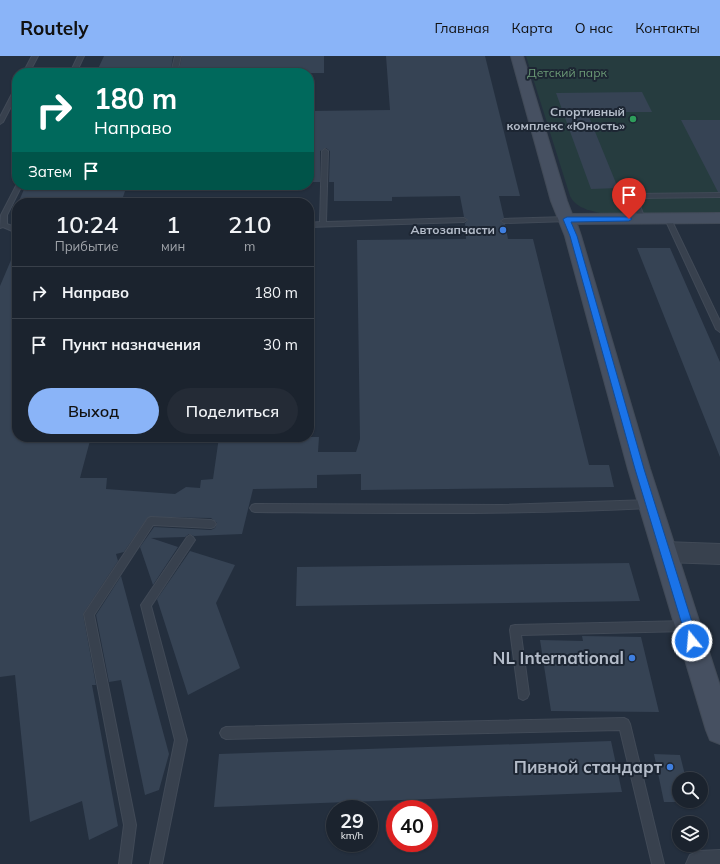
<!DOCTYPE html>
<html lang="ru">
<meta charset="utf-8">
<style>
body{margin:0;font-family:Mulish,sans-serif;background:#242b36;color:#f1f3f6;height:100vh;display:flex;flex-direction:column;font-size:15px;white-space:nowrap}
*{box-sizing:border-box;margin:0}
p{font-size:13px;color:#a0a4aa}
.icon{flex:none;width:22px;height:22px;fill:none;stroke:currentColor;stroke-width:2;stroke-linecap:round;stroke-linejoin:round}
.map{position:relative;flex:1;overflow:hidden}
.panel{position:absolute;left:12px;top:142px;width:302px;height:244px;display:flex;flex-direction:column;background:#1b232e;border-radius:16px;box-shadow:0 1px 3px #0004,0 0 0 1px #39404a}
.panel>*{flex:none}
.banner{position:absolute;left:12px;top:12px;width:302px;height:122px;border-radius:16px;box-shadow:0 1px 3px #0004,0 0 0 1px #39404a;background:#00695c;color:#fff;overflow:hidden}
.fabs{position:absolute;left:672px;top:716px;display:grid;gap:8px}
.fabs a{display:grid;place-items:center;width:36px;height:36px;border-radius:50%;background:#1b232e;box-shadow:0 1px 3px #0004,0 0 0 1px #39404a;font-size:20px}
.speed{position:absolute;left:326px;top:744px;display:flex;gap:8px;font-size:20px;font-weight:700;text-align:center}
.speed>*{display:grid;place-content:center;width:52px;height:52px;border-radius:50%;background:#1b232e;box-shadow:0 1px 3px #0004,0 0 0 1px #39404a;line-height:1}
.speed small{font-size:10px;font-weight:400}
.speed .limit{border:6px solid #d22;background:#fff;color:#111}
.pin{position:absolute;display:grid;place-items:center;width:34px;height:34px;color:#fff;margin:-41px -17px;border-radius:50% 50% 50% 0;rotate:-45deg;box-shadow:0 0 4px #0007}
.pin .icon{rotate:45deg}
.me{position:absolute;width:44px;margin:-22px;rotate:343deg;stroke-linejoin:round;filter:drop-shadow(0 0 3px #0008)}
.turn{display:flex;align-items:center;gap:14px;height:84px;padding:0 16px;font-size:18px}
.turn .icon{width:52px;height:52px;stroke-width:2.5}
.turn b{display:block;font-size:28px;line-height:34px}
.then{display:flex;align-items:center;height:38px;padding:0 16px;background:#0003;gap:8px;font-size:15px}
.eta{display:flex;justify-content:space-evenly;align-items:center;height:68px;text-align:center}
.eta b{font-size:24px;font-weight:600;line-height:28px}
.action{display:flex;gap:8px;margin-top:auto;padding:8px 16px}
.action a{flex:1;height:46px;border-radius:24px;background:#8ab4f8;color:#111;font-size:16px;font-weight:600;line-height:46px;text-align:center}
.action a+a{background:#242b36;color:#f1f3f6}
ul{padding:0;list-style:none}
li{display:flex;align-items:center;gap:12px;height:52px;padding:0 16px;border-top:1px solid #39404a}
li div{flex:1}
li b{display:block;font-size:15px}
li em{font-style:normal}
header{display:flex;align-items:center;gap:24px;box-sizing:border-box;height:56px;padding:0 20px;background:#8ab4f8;color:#111}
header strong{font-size:19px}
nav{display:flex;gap:22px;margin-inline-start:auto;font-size:14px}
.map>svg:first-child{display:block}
</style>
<header>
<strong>Routely</strong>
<nav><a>Главная</a><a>Карта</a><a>О нас</a><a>Контакты</a></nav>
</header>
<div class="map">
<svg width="720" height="808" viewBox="0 0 720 808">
<rect width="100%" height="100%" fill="#242f3e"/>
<path fill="#263c3f" d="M 526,0 L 720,0 L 720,157 L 607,158 C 594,156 576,153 570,140 Z"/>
<path fill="#364354" d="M 104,0 L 173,0 L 171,13 L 174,16 L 179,13 L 182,0 L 324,0 L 324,17 L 96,17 Z
M 386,0 L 485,0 L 520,140 L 499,140 L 504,162 L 500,165 L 505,168 L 508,183 L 533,183 L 589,409 L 609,409 L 614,431 L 361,434 L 361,418 L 317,419 L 317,432 L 253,433 L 242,478 L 194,480 L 189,478 L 185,481 L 151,482 L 178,491 L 153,529 L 140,491 L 154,471 L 211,474 L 215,472 L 217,467 L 211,462 L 148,461 L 124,496 L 116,498 L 118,505 L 83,558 L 96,629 L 92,629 L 118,770 L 89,784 L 82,745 L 30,766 L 15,619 L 0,621 L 0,230 L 17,190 L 17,381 L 91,381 L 80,422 L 107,422 L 106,433 L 175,438 L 186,431 L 200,432 L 201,424 L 213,423 L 219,381 L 319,381 L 318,396 L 356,396 L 360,383 L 357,184 L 466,183 L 465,167 L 468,164 L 464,161 L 460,140 L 392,141 L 392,145 L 334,145 L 334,126 L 329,126 L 330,95 L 326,92 L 320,95 L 320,126 L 309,126 L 309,55 L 390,54 Z
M 642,36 L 652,56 L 587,56 L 618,132 L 591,133 L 556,37 Z
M 681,64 L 720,64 L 720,136 L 718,136 Z
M 26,129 L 127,129 L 121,147 L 18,147 Z
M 637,192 L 670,192 L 720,306 L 720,401 Z
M 190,495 L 235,509 L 216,547 L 240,612 L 188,639 L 157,543 Z
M 629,507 L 640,545 L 296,550 L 297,511 Z
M 121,520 L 169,698 L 159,734 L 145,739 L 121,624 L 109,626 L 96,559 Z
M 582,580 L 641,581 L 659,656 L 551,655 L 540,584 L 583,585 Z
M 611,685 L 622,736 L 214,751 L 219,698 Z
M 654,698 L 680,699 L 686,723 L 679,723 L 679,745 L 692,745 L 692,746 L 664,746 Z"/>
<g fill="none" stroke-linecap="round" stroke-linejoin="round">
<g stroke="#414a57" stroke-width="2">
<path id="lane" d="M 32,0 L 38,0 L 29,17 L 23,17 Z
M 78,0 L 84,0 L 76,17 L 70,17 Z
M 175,0 L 181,0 L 178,13 L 175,15 L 172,13 Z
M 17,32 L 17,39 L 3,66 L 0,68 L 0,61 L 14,34 Z
M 325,93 L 328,95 L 326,166 L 464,162 L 467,164 L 464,166 L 309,171 L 309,167 L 320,166 L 322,95 Z
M 17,128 L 17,129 L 22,129 L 7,159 L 7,168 L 17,172 L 17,177 L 3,171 L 0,172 L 1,159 Z
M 720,137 L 720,141 L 637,142 L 645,163 L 642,165 L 639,163 L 630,140 L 633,138 Z
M 567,161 L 569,161 L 569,165 L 504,167 L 501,165 L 504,163 Z
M 666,161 L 670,161 L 671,163 L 720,265 L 720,276 L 716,273 L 665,163 Z
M 650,444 L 653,445 L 655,448 L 653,451 L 650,452 C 518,459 387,457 255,456 L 252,455 L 250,452 L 252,449 L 255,448 L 502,449 Z
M 151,461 L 211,464 L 214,465 L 216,468 L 214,471 L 211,472 L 153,469 L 94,559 L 136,769 L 131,808 L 119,808 L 124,769 L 84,558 L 148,462 Z
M 190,479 L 193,481 L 195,484 L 151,550 L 187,684 L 162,808 L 150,808 L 175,684 L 141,549 L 187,481 Z
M 687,565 L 691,566 L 692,570 L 691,574 L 687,575 L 521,579 L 529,638 L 527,642 L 523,644 L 519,642 L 510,574 L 511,570 L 515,569 Z
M 624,662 L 628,664 L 630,668 L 664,808 L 652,808 L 620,674 L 226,683 L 222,681 L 220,677 L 222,673 L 226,671 Z"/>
</g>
<g stroke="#414a57" stroke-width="2">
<path id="street" d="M 665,486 L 720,488 L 720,508 L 665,506 L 658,503 L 655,496 L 658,489 Z
M 720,794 L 720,808 L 686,808 L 690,799 L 699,795 Z"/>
</g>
<g stroke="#414a57" stroke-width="2">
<path id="secondary" d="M 511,0 L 523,0 L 567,145 L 572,158 L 720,157 L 720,167 L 577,168 L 581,180 L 650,413 L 720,630 L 720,688 L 710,684 L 706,674 L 628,413 L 565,180 L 551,145 Z"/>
</g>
<use href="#lane" fill="#38414e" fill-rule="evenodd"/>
<use href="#street" fill="#38414e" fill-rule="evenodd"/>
<use href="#secondary" fill="#465061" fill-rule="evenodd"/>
</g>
<path fill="#1a73e8" stroke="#114b97" d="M 567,161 L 629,161 L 632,163 L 629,165 L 571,166 L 577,180 L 644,413 L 698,585 L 696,588 L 692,590 L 689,588 L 687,585 L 635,413 L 570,180 L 563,163 Z"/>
<circle fill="#2e9e5b" stroke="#1d2633" stroke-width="1.5" cx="633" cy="63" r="4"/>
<g fill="#3f7fe0" stroke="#1d2633" stroke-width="1.5">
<circle cx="503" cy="174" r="4"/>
<circle cx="632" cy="602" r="4"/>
<circle cx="670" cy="711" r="4"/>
</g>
<g text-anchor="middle" stroke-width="4" stroke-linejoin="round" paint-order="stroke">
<g font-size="12" fill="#6b9a76" stroke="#1d2633">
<text x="567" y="21">Детский парк</text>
</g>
<g font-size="12" font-weight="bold" fill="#b4bcc9" stroke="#1d2633" text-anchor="end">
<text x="625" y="60">Спортивный<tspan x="625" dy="14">комплекс «Юность»</tspan></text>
<text x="495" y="178">Автозапчасти</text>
</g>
<g font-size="17" font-weight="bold" fill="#b4bcc9" stroke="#1d2633" text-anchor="end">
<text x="624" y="608">NL International</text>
<text x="662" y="717">Пивной стандарт</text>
</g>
</g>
</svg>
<div class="fabs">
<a><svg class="icon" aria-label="search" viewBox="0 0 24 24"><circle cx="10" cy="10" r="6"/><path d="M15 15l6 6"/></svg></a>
<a><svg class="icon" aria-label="layers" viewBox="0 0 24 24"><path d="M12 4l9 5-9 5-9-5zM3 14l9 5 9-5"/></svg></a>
</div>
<div class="speed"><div>29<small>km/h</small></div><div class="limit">40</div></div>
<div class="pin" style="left:629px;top:163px;background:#d93025"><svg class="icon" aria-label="arrive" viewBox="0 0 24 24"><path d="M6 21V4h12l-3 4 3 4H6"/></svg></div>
<svg class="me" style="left:692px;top:585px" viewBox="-20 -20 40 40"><circle r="17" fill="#1a73e8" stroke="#fff" stroke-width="3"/><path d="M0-11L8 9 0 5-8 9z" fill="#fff"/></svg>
<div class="banner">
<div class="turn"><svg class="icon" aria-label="right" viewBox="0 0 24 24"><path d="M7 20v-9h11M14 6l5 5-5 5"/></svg><div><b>180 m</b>Направо</div></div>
<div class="then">Затем<svg class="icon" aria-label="arrive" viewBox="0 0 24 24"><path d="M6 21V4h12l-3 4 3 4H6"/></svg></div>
</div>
<section class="panel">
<div class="eta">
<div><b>10:24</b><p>Прибытие</p></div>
<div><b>1</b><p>мин</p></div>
<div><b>210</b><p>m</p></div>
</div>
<ul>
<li><svg class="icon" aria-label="right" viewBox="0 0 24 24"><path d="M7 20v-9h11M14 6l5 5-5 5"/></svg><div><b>Направо</b></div><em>180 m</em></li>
<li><svg class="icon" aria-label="arrive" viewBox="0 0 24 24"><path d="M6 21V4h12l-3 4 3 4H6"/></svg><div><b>Пункт назначения</b></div><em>30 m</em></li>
</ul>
<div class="action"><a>Выход</a><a>Поделиться</a></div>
</section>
</div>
